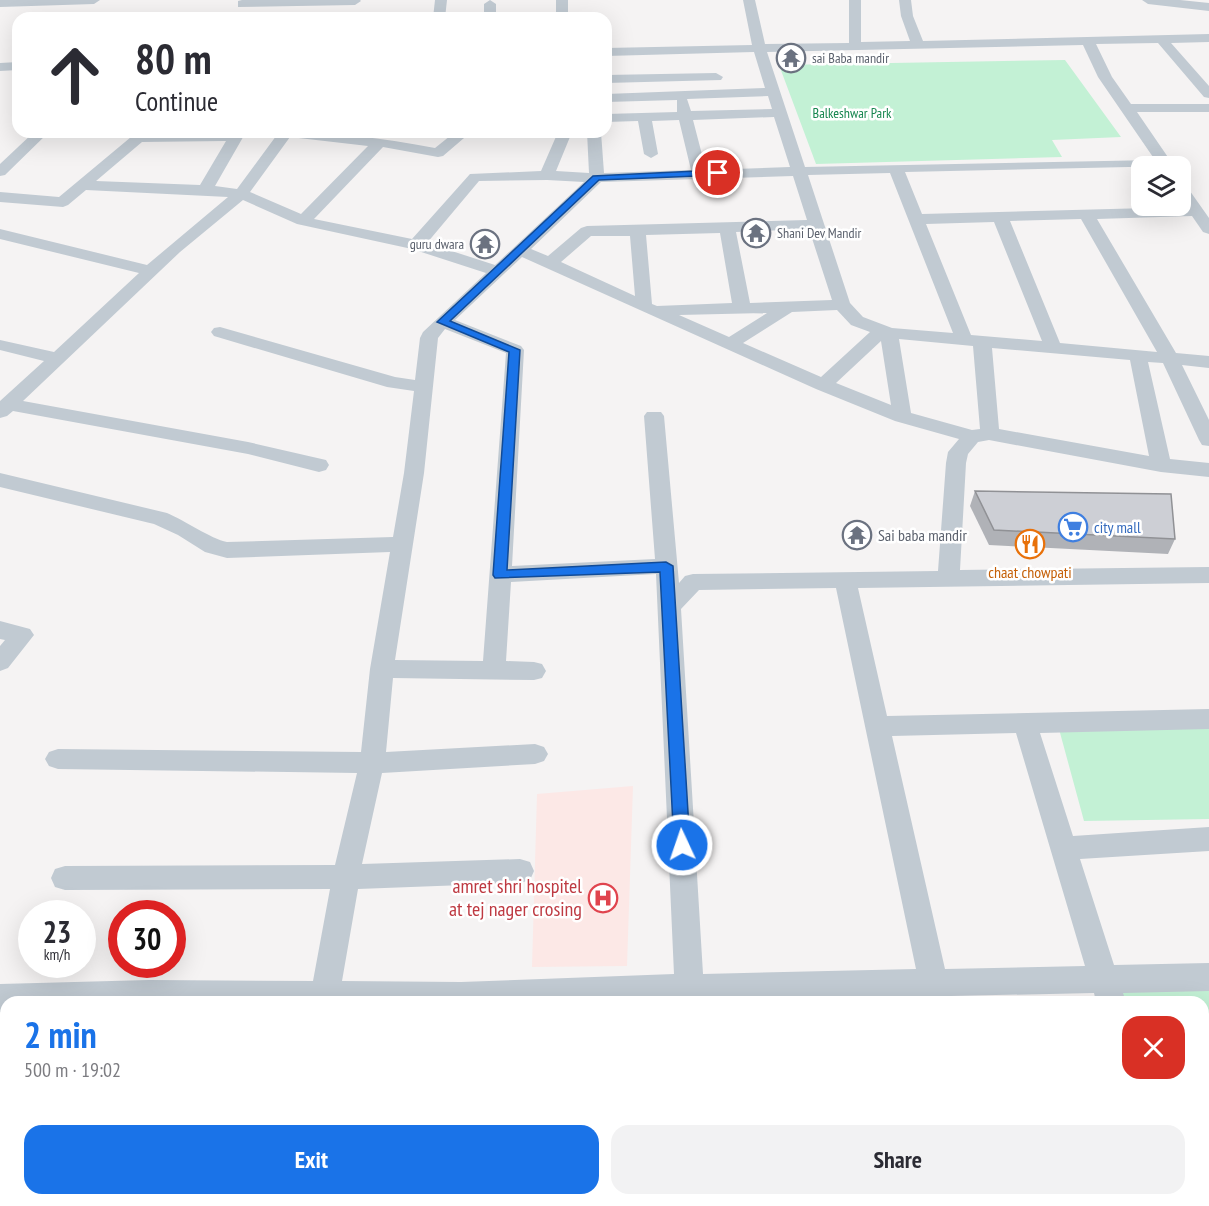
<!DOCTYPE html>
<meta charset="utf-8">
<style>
body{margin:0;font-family:"PT Sans Narrow",sans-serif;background:#f2f2f3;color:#2b2b33;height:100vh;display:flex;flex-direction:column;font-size:22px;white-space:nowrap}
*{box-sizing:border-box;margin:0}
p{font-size:20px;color:#7c7c81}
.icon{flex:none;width:33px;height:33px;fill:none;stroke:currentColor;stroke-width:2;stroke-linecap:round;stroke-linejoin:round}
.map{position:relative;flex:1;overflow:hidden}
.details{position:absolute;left:0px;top:996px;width:1209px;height:210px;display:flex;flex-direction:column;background:#fff;border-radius:18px 18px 0 0;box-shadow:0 6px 24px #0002}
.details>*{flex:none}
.hud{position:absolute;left:12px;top:12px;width:600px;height:126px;border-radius:18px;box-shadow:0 6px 24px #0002;background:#fff;color:#2b2b33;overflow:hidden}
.controls{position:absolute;left:1131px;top:156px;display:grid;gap:12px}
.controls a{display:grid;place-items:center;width:60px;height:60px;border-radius:12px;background:#fff;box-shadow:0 6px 24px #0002;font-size:30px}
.speed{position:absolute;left:18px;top:900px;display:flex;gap:12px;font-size:30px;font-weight:700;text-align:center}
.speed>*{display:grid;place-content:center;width:78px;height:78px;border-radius:50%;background:#fff;box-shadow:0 6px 24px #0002;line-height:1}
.speed small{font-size:15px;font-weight:400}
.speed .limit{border:9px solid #d22;background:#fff;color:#111}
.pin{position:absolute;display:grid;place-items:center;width:51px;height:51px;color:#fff;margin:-26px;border:3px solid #fff;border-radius:50%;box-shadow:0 2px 6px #0007}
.me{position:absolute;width:66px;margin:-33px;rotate:357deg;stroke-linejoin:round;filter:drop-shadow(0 0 4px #0008)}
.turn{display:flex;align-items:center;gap:21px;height:126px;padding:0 24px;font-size:27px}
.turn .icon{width:78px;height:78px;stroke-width:2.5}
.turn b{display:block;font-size:42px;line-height:51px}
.round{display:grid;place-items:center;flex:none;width:63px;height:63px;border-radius:18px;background:#f2f2f3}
.summary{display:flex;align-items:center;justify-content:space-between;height:102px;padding:0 24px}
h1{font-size:36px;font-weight:700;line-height:45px;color:#1a73e8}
.button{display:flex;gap:12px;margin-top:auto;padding:12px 24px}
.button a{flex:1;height:69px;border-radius:18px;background:#1a73e8;color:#fff;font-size:24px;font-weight:700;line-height:69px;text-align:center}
.button a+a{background:#f2f2f3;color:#2b2b33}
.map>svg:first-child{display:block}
</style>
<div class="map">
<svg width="1209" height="1206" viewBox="0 0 1209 1206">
<rect width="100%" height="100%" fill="#f5f3f3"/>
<path fill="#fce8e6" d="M 633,786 L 627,966 L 532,967 L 537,794 Z"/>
<path fill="#c3f1d5" d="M 1065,60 L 1121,137 L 1052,140 L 1062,157 L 816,164 L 779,65 Z
M 1209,726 L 1209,819 L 1084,821 L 1059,729 Z
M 1209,989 L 1209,1206 L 1191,1206 L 1189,1200 L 1203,1200 L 1203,1002 L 1125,1002 L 1122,991 Z"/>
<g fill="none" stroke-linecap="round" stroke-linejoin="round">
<path fill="#c1cad2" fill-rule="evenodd" d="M 0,0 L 100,0 L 94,4 L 0,7 Z
M 242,0 L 360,0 L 361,1 L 355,5 L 238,7 L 238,1 Z
M 435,0 L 447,0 L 445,18 L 433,18 Z
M 490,0 L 496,4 L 496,18 L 484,18 L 484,4 Z
M 556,0 L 568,0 L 568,18 L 556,18 Z
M 743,0 L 755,0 L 765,44 L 849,43 L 849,0 L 861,0 L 861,42 L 910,41 L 901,16 L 899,0 L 911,0 L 913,16 L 923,41 L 1209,34 L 1209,42 L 1171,43 L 1209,86 L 1209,98 L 1204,97 L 1158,43 L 1096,44 L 1112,77 L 1131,104 L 1209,104 L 1209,112 L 1137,112 L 1174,166 L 905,172 L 922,214 L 1186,207 L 1180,199 L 1180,183 L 1185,184 L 1209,218 L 1209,234 L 1203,232 L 1192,216 L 1097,219 L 1176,353 L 1209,356 L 1209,368 L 1182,365 L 1209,420 L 1209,446 L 1202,445 L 1199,440 L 1163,363 L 1148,362 L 1170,459 L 1209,463 L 1209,477 L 1161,472 L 989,440 L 978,442 L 968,454 L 966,463 L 960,570 L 1209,567 L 1209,583 L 858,588 L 887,716 L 1209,709 L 1209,729 L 1040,733 L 1073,836 L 1209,827 L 1209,851 L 1080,859 L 1114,965 L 1209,963 L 1209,991 L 1123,993 L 1126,1002 L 1096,1002 L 1094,993 L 951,996 L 953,1002 L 923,1002 L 922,997 L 704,1002 L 6,1002 L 6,1012 L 0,1012 L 0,984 L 149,980 L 313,981 L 330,889 L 65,890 L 55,887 L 51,878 L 55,869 L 65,866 L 335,865 L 357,773 L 58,769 L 49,766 L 45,759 L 49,752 L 58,749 L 361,752 L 370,669 L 390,552 L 227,558 L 205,552 L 178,535 L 154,524 L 0,487 L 0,473 L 167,513 C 184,520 211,539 227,542 L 393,537 L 404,473 L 414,391 L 387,387 L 214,336 L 211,332 L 214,328 L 220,327 L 395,377 L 415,380 L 420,338 L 423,332 L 486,273 L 412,249 L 297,224 L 243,200 L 180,252 L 23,401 L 248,442 L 326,460 L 329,465 L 326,470 L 319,472 L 248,454 L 13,411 L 7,416 L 0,418 L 0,401 L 44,361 L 0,350 L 0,340 L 54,352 L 139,273 L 0,239 L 0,229 L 147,265 L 228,197 L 86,190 L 68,205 L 63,207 L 0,202 L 0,192 L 59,197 L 137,132 L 246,132 L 215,186 L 237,189 L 279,132 C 332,132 383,138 435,148 L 455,132 L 471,132 L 443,156 L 438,157 L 383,147 L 314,219 L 412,239 L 470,174 L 541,171 L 558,132 L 572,132 L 556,171 L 589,173 L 587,132 L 601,132 L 604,173 L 691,170 L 679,120 L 652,121 L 658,154 L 651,158 L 644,154 L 638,121 L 606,122 L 606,114 L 677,112 L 677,100 L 606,102 L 606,94 L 765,88 L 754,52 L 606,56 L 606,48 L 752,45 ZM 1083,45 L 1098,77 L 1155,160 L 805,167 L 767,52 ZM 768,96 L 772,109 L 691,111 L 687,99 ZM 774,117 L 790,167 L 706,170 L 693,120 ZM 290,137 L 368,146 L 301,214 L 250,192 ZM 226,141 L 200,185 L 96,181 L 142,142 ZM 890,173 L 953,333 L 892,328 L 863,317 L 850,303 L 808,175 ZM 793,176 L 807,220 L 587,226 L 581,228 L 548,256 L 531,249 L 601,182 ZM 547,180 L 584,182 L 495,265 L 427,243 L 479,181 ZM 1081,219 L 1157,352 L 1060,343 L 1010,221 ZM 994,222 L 1042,341 L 971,335 L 926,224 ZM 809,229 L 832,300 L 750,303 L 736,232 ZM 720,233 L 732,303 L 657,306 L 652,304 L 646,235 ZM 591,236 L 630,236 L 635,296 L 561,262 ZM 522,257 L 816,389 L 895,421 L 959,439 L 948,452 L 946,463 L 938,571 L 693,574 L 685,576 L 679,583 L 664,416 L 661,412 L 647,412 L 644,416 L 655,559 L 512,566 L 524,350 L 521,346 L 455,320 ZM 837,310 L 851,325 L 870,332 L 821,377 L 743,343 L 792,312 ZM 767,313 L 729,337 L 679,315 ZM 445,329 L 506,353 L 483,661 L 395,660 L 424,473 L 438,338 ZM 899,339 L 973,346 L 980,429 L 972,430 L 911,413 ZM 881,341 L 891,405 L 836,383 ZM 992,348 L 1130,360 L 1149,456 L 999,429 ZM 656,574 L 674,974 L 461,982 L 342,981 L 358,889 L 520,883 L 530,880 L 534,871 L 530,862 L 520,859 L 362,864 L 382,773 L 535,764 L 544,761 L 548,754 L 544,747 L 535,744 L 386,752 L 393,678 L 534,680 L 542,678 L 546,671 L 542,664 L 534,662 L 506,661 L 511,582 ZM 836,588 L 916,969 L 703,974 L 681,609 L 699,590 ZM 1016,733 L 1085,966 L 945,969 L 892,736 Z
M 1142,0 L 1180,0 L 1209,3 L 1209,11 L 1148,4 Z
M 18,62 L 18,70 L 0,71 L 0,63 Z
M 716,73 L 723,77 L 721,80 L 606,83 L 606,75 Z
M 34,132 L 49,132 L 5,175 L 0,176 L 0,164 Z
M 0,621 L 30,629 L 34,635 L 8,668 L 0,671 L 0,646 L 5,640 L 0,639 Z
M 83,1200 L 115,1200 L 114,1206 L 82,1206 Z
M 434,1200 L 466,1200 L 466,1206 L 434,1206 Z
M 685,1200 L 717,1200 L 718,1206 L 686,1206 Z
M 965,1200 L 997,1200 L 998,1206 L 966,1206 Z
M 1159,1200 L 1191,1200 L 1193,1206 L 1161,1206 Z"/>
</g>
<path fill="#b0b2b7" d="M 975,491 L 1175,539 L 1168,554 L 989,545 L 970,506 Z"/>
<path fill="#cdcfd5" stroke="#909195" stroke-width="1.5" d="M 975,491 L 1171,494 L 1175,539 L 994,530 Z"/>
<path fill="#1a73e8" stroke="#114b97" stroke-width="1.5" d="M 718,170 L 723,173 L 722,175 L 599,180 L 450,321 L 520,350 L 507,570 L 666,562 L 673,566 L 690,845 L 688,850 L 682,852 L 676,850 L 674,845 L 660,572 L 495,578 L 493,575 L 509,352 L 437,322 L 593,176 Z"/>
<defs>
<g id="temple-ring" transform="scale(1.5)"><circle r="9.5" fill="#fff" stroke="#6b7280" stroke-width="1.5"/><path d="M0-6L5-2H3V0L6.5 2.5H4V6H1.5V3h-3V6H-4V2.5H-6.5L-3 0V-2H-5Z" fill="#6b7280"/></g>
<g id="supermarket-ring" transform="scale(1.5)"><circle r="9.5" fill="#fff" stroke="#3f7fe0" stroke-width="1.5"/><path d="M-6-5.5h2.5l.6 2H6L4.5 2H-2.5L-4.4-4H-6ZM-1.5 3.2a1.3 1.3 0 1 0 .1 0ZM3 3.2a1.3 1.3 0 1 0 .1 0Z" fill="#3f7fe0"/></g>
<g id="restaurant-ring" transform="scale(1.5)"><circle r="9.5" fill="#fff" stroke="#e8710a" stroke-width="1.5"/><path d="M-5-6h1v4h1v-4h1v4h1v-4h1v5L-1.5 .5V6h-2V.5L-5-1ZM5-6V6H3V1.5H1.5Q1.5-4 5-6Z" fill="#e8710a"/></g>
<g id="hospital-ring" transform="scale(1.5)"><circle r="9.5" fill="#fff" stroke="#e0444e" stroke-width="1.5"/><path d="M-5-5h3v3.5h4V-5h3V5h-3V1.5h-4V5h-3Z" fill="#e0444e"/></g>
</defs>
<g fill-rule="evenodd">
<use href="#temple-ring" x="791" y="58"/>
<use href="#temple-ring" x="756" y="233"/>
<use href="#temple-ring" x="485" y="244"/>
<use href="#supermarket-ring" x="1073" y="527"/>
<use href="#temple-ring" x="857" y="535"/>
<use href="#restaurant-ring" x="1030" y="544"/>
<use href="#hospital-ring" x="603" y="898"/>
</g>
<g text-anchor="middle" stroke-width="5" stroke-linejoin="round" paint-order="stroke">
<g font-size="14" fill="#5b616d" stroke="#fff" text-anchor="start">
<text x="812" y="63">sai Baba mandir</text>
<text x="777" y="238">Shani Dev Mandir</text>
<text x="464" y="249" text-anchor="end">guru dwara</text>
</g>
<g font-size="14" fill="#17864f" stroke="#fff">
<text x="852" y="118">Balkeshwar Park</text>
</g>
<g font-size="16" fill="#366cbe" stroke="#fff" text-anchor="start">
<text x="1094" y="533">city mall</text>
</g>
<g font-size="16" fill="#5b616d" stroke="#fff" text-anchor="start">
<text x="878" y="541">Sai baba mandir</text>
</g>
<g font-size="16" fill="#c56008" stroke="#fff">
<text x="1030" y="578">chaat chowpati</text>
</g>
<g font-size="20" fill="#be3a42" stroke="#fff" text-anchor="end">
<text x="582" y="893">amret shri hospitel<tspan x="582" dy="23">at tej nager crosing</tspan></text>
</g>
</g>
</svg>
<div class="controls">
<a><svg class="icon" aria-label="layers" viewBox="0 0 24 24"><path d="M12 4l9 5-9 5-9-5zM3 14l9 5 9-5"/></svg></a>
</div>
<div class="speed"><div>23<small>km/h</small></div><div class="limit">30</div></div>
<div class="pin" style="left:718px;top:173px;background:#d93025"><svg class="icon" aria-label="arrive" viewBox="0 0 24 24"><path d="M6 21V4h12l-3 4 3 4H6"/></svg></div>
<svg class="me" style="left:682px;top:845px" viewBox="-20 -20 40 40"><circle r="17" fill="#1a73e8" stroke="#fff" stroke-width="3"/><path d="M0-11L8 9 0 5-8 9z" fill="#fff"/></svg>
<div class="hud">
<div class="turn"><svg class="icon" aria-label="ahead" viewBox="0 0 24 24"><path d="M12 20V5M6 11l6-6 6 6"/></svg><div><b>80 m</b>Continue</div></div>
</div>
<section class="details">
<div class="summary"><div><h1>2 min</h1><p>500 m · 19:02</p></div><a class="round" style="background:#d93025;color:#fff"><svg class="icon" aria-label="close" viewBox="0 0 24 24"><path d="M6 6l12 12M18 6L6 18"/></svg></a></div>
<div class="button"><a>Exit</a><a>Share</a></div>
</section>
</div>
